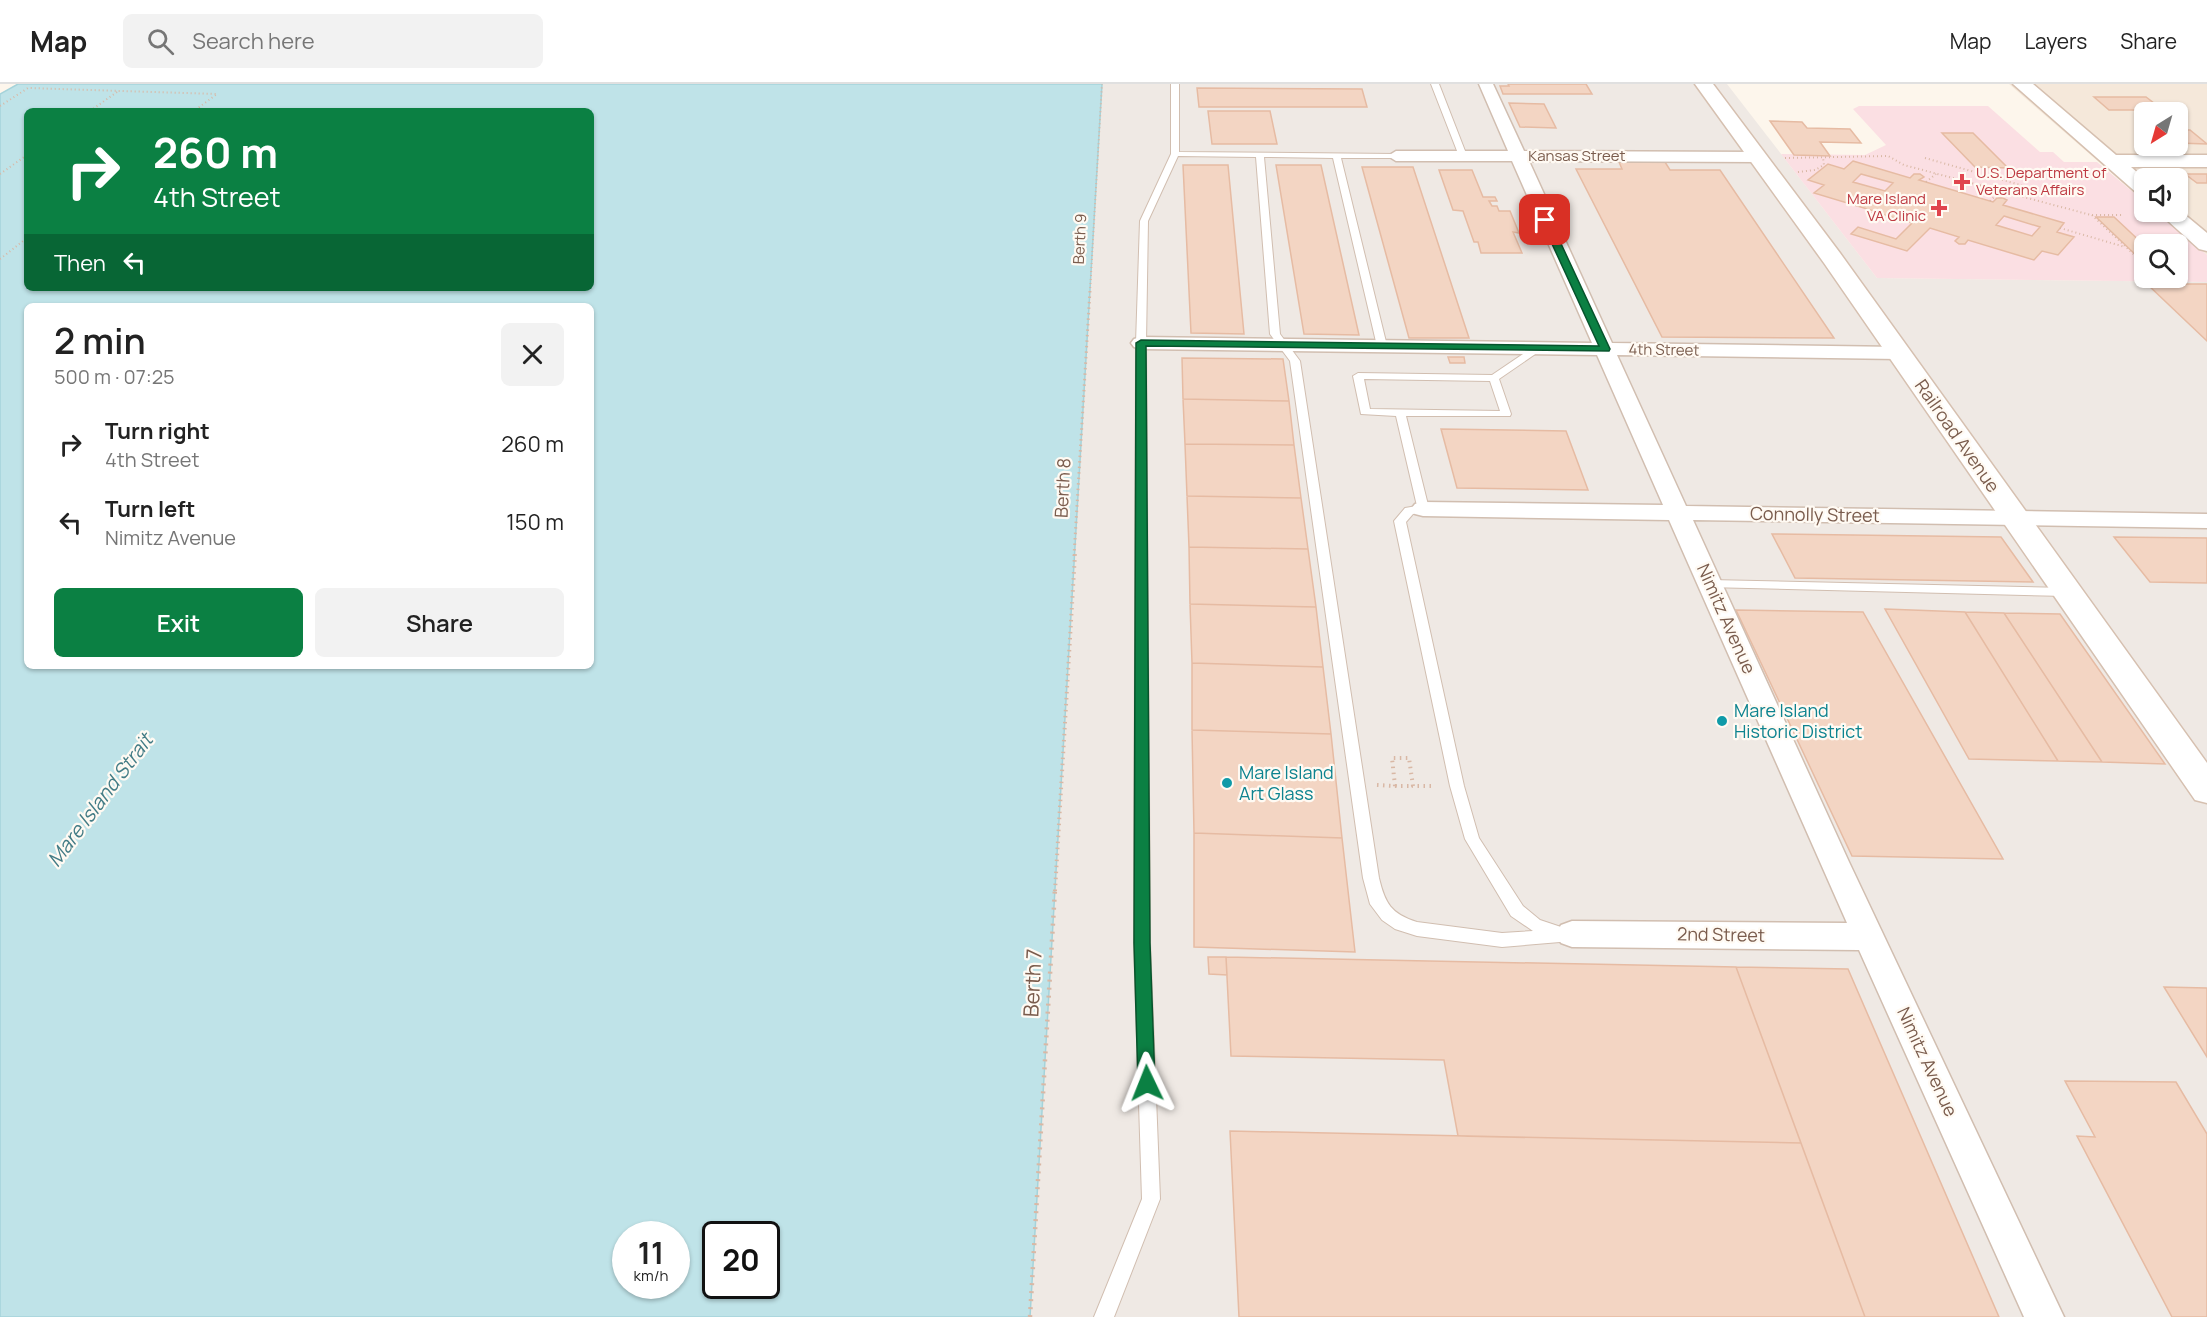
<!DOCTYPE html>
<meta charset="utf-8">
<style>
body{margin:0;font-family:Manrope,sans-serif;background:#f2f2f2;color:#222;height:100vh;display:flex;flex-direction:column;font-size:22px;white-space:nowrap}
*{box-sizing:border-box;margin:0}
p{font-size:20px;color:#767676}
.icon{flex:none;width:33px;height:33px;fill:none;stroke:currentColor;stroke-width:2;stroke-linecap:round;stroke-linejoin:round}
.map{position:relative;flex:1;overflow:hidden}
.side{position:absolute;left:24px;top:219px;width:570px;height:366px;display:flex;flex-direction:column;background:#fff;border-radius:9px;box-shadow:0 2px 4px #0004}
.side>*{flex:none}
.top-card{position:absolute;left:24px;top:24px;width:570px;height:183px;border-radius:9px;box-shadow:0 2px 4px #0004;background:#0b8043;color:#fff;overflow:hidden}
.needle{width:39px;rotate:217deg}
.tools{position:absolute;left:2134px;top:18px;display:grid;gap:12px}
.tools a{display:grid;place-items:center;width:54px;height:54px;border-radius:9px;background:#fff;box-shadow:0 2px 4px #0004;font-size:30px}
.speed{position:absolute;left:612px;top:1137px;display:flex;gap:12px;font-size:30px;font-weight:700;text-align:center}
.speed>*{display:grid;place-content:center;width:78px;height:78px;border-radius:50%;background:#fff;box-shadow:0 2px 4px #0004;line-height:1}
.speed small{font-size:15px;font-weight:400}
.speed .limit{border:3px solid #111;border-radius:9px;background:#fff;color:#111}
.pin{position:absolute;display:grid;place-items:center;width:51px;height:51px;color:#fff;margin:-26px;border-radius:12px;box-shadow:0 3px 9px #0006}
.me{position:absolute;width:66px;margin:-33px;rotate:358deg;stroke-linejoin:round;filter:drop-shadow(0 0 4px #0008)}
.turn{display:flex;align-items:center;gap:21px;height:126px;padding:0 30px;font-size:27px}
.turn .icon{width:78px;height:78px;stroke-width:2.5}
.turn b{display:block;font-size:42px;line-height:51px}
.then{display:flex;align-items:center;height:57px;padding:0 30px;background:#0003;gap:12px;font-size:22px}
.round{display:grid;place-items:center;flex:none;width:63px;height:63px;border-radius:9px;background:#f2f2f2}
.headline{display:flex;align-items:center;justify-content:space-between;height:102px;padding:0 30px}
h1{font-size:36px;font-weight:600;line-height:45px}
.button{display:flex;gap:12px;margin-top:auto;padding:12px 30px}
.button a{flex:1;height:69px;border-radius:9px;background:#0b8043;color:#fff;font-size:24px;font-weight:600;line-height:69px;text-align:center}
.button a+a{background:#f2f2f2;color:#222}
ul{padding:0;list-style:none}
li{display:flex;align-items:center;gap:18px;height:78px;padding:0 30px}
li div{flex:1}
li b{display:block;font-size:22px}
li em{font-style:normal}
header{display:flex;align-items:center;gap:36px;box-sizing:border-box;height:84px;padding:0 30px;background:#fff;border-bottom:2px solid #e0e0e0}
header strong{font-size:28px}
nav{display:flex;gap:33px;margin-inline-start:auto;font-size:21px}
.search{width:420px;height:54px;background:#f2f2f2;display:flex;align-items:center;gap:15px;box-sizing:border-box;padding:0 21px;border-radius:9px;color:#767676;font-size:22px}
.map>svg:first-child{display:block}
</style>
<header>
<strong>Map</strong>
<div class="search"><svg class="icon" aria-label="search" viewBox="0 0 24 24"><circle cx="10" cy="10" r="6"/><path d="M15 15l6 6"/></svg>Search here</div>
<nav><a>Map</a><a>Layers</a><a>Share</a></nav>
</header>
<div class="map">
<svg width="2207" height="1233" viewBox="0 0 2207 1233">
<rect width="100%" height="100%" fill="#fdf6ec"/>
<path fill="#f5e8da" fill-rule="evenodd" d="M 2009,0 L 2207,0 L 2207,171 L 2156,128 L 2178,128 L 2178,94 L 2145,94 L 2145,118 ZM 2145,28 L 2178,28 L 2178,62 L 2145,62 Z"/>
<path fill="#efe9e4" d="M 1102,0 L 1727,0 L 1877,194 L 2207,198 L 2207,1233 L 1030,1233 Z"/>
<path fill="#fbdfe3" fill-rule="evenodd" d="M 1859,22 L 1988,22 L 2040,68 L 2053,68 L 2064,78 L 2097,78 L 2145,118 L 2145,128 L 2156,128 L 2207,171 L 2207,198 L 1877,194 L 1781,70 L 1865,71 L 1886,61 L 1853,25 ZM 2145,160 L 2178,160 L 2178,194 L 2145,194 Z"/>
<path fill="#bfe3e8" stroke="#a5d3da" stroke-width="1.5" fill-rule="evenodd" d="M 18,0 L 1102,0 L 1030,1233 L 0,1233 L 0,10 ZM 27,27 L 591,27 L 591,204 L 27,204 ZM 27,222 L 591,222 L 591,582 L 27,582 ZM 626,1150 L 676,1150 L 676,1202 L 626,1202 ZM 716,1150 L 766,1150 L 766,1202 L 716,1202 Z"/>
<path fill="#f3d5c3" stroke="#e6bba3" stroke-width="1.5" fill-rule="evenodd" d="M 1508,0 L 1586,0 L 1592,10 L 1503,10 L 1500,2 L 1509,2 Z
M 1197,4 L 1362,5 L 1367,23 L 1199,23 Z
M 2094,13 L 2146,13 L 2163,26 L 2109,26 Z
M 1509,19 L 1544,20 L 1556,44 L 1520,43 Z
M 1208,27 L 1270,27 L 1277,60 L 1212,60 Z
M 1770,37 L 1802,38 L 1807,44 L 1850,45 L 1861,59 L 1820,58 L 1830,72 L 1794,71 Z
M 2178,46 L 2190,46 L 2207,60 L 2178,59 Z
M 1942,49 L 1973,49 L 2008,84 L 1975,83 Z
M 1853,77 L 1910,94 L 1914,90 L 1920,90 L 1924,93 L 1919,96 L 1993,118 L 1997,114 L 2003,114 L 2007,116 L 2003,121 L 2064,139 L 2057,148 L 2074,153 L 2058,171 L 2042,167 L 2034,176 L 1968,156 L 1965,160 L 1959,160 L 1955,157 L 1959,153 L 1930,144 L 1907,167 L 1851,150 L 1858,143 L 1896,155 L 1912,139 L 1882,130 L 1878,134 L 1873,133 L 1870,131 L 1874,127 L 1814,109 L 1824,101 L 1808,96 L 1828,80 L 1844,85 ZM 1861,90 L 1893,99 L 1885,107 L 1853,98 ZM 2004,132 L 2040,143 L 2032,152 L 1996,141 Z
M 1619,78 L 1665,78 L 1670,86 L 1720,86 L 1834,254 L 1662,253 L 1576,85 L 1622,85 Z
M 1183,81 L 1228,81 L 1244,250 L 1191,249 Z
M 1276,81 L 1321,81 L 1359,251 L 1304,250 Z
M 1362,83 L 1413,83 L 1469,254 L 1409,254 Z
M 1439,86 L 1472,86 L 1483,113 L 1495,113 L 1497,117 L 1489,117 L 1492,122 L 1497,122 L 1499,127 L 1510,127 L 1519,149 L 1513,148 L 1522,169 L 1481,169 L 1478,158 L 1474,158 L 1463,127 L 1453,126 Z
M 2185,90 L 2207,90 L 2207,99 L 2197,99 Z
M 2096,133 L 2114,133 L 2145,162 L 2145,175 L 2140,175 Z
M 2147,200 L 2207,200 L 2207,257 Z
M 1448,273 L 1464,273 L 1465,279 L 1450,279 Z
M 1182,274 L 1283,275 L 1289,317 L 1183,315 Z
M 1183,315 L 1289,317 L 1294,361 L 1185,360 Z
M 1441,345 L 1566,347 L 1588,406 L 1457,404 Z
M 1185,360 L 1294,361 L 1301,414 L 1187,412 Z
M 1187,412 L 1301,414 L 1308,465 L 1189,463 Z
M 1772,450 L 2001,453 L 2033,498 L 1795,494 Z
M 2114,453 L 2207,454 L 2207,499 L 2150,498 Z
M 1189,463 L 1308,465 L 1316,523 L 1190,520 Z
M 1190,520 L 1316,523 L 1323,583 L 1192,579 Z
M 1885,525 L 1965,528 L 2058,677 L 1969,675 Z
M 1736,526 L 1863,528 L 2003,775 L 1852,772 Z
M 1965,528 L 2004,529 L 2102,678 L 2058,677 Z
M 2004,529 L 2060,530 L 2165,680 L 2102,678 Z
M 1192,579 L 1323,583 L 1331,650 L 1192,646 Z
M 1192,646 L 1331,650 L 1342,754 L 1194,749 Z
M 1194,749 L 1342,754 L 1355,868 L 1194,863 Z
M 1208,873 L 1226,873 L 1227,891 L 1209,890 Z
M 1226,873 L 1736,883 L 1801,1059 L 1458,1052 L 1444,976 L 1231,972 Z
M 1736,883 L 1848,885 L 1999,1233 L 1865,1233 Z
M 2164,903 L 2207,904 L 2207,973 Z
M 2065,997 L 2176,998 L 2207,1050 L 2207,1233 L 2172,1233 L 2077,1052 L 2095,1053 Z
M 1230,1047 L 1801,1059 L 1865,1233 L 1239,1233 Z"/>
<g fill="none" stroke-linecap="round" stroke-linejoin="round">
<g stroke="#d1beb0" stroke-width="2">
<path id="lane" d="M 1171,0 L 1179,0 L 1179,68 L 1396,70 L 1400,72 L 1396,74 L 1341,74 L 1387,262 L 1382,265 L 1377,262 L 1333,74 L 1264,73 L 1280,250 L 1300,277 L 1379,794 C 1385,819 1391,830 1417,838 L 1502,849 L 1533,847 L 1511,832 L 1465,755 L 1450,702 L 1394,437 L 1405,424 L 1417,422 L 1396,332 L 1361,330 L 1353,292 L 1358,289 L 1492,291 L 1535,262 L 1543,262 L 1544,264 L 1499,295 L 1511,330 L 1510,332 L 1406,332 L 1429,425 L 1427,428 L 1413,430 L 1406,438 L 1464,702 L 1479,754 L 1523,822 L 1540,836 L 1564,844 L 1578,845 L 1580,850 L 1578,855 L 1572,857 L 1502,863 L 1417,852 L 1395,845 L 1382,836 L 1370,820 L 1363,794 L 1290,277 L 1270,250 L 1256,73 L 1178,72 L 1148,137 L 1146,259 L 1150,859 L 1160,1115 L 1114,1233 L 1094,1233 L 1142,1115 L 1134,859 L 1136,259 L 1140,137 L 1171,70 ZM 1364,295 L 1490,297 L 1500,327 L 1370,325 Z
M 1431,0 L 1439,0 L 1467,72 L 1466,74 L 1459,72 Z
M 1710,496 L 2067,504 L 2073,508 L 2067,512 L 1706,503 L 1704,500 L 1706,497 Z"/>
</g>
<g stroke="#d1beb0" stroke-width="3">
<path id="street" d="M 1479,0 L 1493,0 L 1524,67 L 1758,68 L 1766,73 L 1758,78 L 1529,77 L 1612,259 L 1899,263 L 1906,265 L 1909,269 L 1906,273 L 1899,275 L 1617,271 L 1686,422 L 2207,430 L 2207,444 L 1693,436 L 1849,778 L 2064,1233 L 2024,1233 L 1859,866 L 1572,863 L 1561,859 L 1556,850 L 1561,841 L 1572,837 L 1847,839 L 1669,436 L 1423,432 L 1415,430 L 1411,425 L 1415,420 L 1423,418 L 1663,421 L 1597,271 L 1141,265 L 1134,263 L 1131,259 L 1134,255 L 1141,253 L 1592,259 L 1512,77 L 1396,77 L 1388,72 L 1396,67 L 1508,67 Z"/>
</g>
<g stroke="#d6c0b0" stroke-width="3">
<path id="secondary" d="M 1695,0 L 1713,0 L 1840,169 L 2207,679 L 2207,719 L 2195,716 L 1824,179 Z
M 2013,0 L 2033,0 L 2116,71 L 2207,71 L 2207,83 L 2131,83 L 2145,95 L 2145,112 L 2138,110 Z
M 2178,125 L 2207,149 L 2207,167 L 2199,165 L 2158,128 L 2178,128 Z"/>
</g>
<path stroke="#d9b8a5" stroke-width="2" stroke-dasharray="1 3" stroke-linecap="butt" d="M 0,22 L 28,4 L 217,10 L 194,27
M 90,27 L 117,8
M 1785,74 L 1888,72 L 1904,81 L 2091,131 L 2124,131
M 1925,74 L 2056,111
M 1798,88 L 1815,86 L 1824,81 L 1823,74
M 0,90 L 27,71
M 1926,98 L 1936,90
M 1990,117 L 1999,108
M 2092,131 L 2145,181
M 2060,144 L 2125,163
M 0,175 L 27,154
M 1090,208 L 1102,0"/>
<path stroke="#d9b8a5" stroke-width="3" stroke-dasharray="1.5 4" stroke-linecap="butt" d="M 1074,472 L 1090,206"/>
<path stroke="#d9b8a5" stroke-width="4" stroke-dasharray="1.5 4.5" stroke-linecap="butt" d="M 1377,701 L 1395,702 L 1392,674 L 1409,674 L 1413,702 L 1435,702
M 1395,702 L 1413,702
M 1055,807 L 1075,470"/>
<path stroke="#d9b8a5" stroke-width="4.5" stroke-dasharray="2 6" stroke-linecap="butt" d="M 1030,1233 L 1055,805"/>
<use href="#lane" fill="#fff" fill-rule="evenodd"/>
<use href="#street" fill="#fff" fill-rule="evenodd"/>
<use href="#secondary" fill="#fff" fill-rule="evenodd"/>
</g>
<path fill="#0b8043" stroke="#07532c" stroke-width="1.5" d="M 1545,134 L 1550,136 L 1610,265 L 1609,267 L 1146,262 L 1150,859 L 1155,999 L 1153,1004 L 1147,1007 L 1141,1004 L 1138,999 L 1134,859 L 1136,259 L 1141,256 L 1599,262 L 1541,136 Z"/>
<g fill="#e0444e" stroke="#fffaf3" stroke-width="2">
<path d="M1959 89h6v6h6v6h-6v6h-6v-6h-6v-6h6z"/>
<path d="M1936 115h6v6h6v6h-6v6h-6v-6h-6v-6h6z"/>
</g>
<g fill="#0f9aa8" stroke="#fffaf3" stroke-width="2">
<circle cx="1722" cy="637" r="6"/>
<circle cx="1227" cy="699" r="6"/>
</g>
<g text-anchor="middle" stroke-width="4.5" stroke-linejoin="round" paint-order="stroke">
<g font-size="15" fill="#7a5c4d" stroke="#fffaf3">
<text x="1577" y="77">Kansas Street</text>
<text transform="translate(1080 155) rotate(-87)" y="5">Berth 9</text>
<text transform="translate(1664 266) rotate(1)" y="5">4th Street</text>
</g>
<g font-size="15" fill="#be3a42" stroke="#fffaf3" text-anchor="start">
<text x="1976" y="94">U.S. Department of<tspan x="1976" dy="17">Veterans Affairs</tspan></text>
<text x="1926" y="120" text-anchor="end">Mare Island<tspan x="1926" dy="17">VA Clinic</tspan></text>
</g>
<g font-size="18" fill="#7a5c4d" stroke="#fffaf3">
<text transform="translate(1957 352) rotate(55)" y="6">Railroad Avenue</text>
<text transform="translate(1063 404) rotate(-87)" y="6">Berth 8</text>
<text transform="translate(1815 431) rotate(1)" y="6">Connolly Street</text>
<text transform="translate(1726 535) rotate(66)" y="6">Nimitz Avenue</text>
<text transform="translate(1721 851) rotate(1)" y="6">2nd Street</text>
<text transform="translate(1927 978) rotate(65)" y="6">Nimitz Avenue</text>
</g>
<g font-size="18" fill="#0d838f" stroke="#fffaf3" text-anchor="start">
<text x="1734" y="633">Mare Island<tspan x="1734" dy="21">Historic District</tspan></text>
<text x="1239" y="695">Mare Island<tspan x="1239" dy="21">Art Glass</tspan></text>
</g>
<g font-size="20" font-style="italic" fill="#437c86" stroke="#fffaf3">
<text transform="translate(100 716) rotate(-53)" y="7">Mare Island Strait</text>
</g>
<g font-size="21" fill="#7a5c4d" stroke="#fffaf3">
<text transform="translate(1033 899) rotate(-87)" y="7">Berth 7</text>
</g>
</g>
</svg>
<div class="tools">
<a><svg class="needle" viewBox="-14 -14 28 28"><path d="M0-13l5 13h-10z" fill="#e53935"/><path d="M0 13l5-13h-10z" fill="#767676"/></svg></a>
<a><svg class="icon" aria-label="sound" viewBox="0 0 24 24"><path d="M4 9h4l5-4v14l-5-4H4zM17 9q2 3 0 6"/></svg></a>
<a><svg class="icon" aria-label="search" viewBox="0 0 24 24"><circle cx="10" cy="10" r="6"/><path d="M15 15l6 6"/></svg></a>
</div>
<div class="speed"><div>11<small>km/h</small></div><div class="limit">20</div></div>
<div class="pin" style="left:1545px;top:136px;background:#d93025"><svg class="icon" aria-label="arrive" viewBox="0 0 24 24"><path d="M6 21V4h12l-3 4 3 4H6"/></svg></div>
<svg class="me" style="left:1147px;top:999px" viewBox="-20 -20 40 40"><path d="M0-17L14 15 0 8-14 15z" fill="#0b8043" stroke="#fff" stroke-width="4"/></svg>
<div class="top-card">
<div class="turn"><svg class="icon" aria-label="right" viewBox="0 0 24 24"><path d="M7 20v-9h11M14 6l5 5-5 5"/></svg><div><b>260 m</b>4th Street</div></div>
<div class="then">Then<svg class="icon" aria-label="left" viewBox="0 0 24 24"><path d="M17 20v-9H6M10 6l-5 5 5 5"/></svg></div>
</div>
<section class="side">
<div class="headline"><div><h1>2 min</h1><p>500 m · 07:25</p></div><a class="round"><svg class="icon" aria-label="close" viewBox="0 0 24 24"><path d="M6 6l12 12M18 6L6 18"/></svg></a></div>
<ul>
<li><svg class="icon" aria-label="right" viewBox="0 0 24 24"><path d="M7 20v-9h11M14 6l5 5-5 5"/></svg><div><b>Turn right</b><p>4th Street</p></div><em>260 m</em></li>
<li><svg class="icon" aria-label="left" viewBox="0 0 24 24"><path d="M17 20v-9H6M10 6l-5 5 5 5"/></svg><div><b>Turn left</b><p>Nimitz Avenue</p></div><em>150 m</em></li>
</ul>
<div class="button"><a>Exit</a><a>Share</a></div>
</section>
</div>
